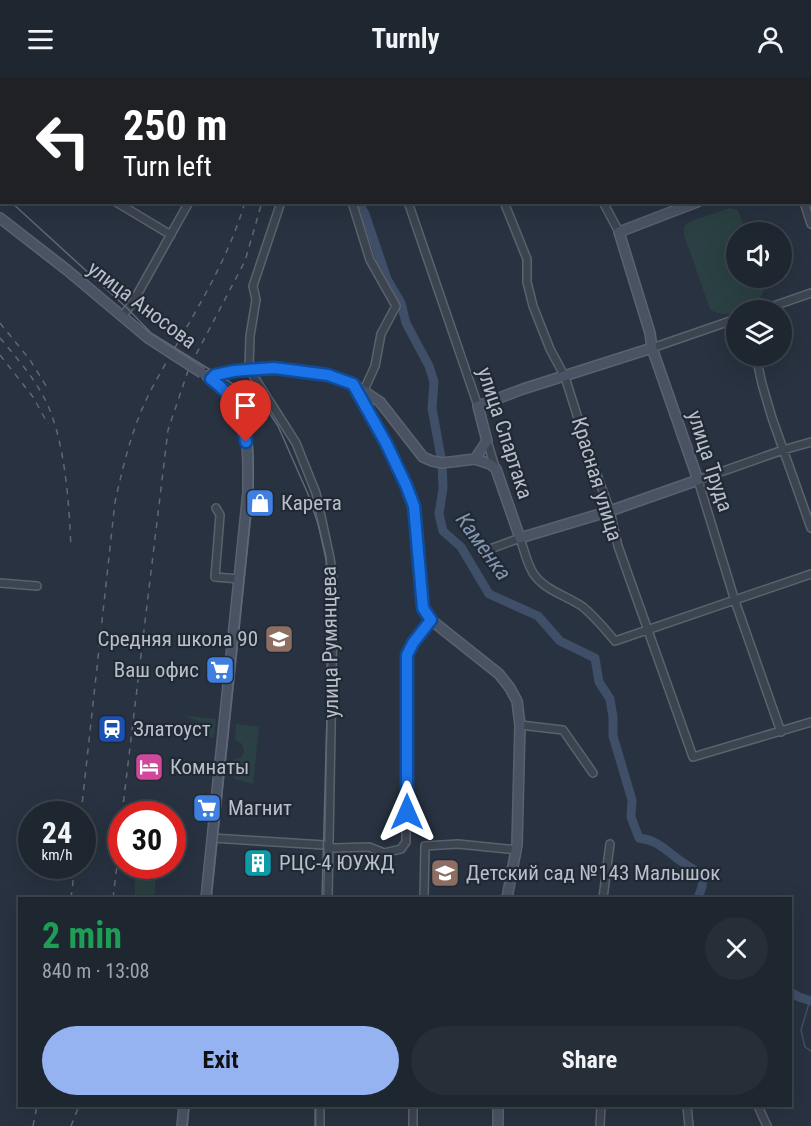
<!DOCTYPE html>
<meta charset="utf-8">
<style>
body{margin:0;font-family:"Roboto Condensed",sans-serif;background:#262e38;color:#f1f3f6;height:100vh;display:flex;flex-direction:column;font-size:22px;white-space:nowrap}
*{box-sizing:border-box;margin:0}
p{font-size:20px;color:#a1a5ab}
.icon{flex:none;width:33px;height:33px;fill:none;stroke:currentColor;stroke-width:2;stroke-linecap:round;stroke-linejoin:round}
.map{position:relative;flex:1;overflow:hidden}
.panel{position:absolute;left:18px;top:819px;width:774px;height:210px;display:flex;flex-direction:column;background:#1e2630;border-radius:0px;box-shadow:0 6px 24px #0002,0 0 0 2px #3c434c}
.panel>*{flex:none}
.top-card{position:absolute;left:0px;top:0px;width:812px;height:126px;box-shadow:0 6px 24px #0002,0 0 0 2px #3c434c;background:#202124;color:#fff;overflow:hidden}
.buttons{position:absolute;left:726px;top:144px;display:grid;gap:12px}
.buttons a{display:grid;place-items:center;width:66px;height:66px;border-radius:50%;background:#1e2630;box-shadow:0 6px 24px #0002,0 0 0 2px #3c434c;font-size:30px}
.speed{position:absolute;left:18px;top:723px;display:flex;gap:12px;font-size:30px;font-weight:700;text-align:center}
.speed>*{display:grid;place-content:center;width:78px;height:78px;border-radius:50%;background:#1e2630;box-shadow:0 6px 24px #0002,0 0 0 2px #3c434c;line-height:1}
.speed small{font-size:15px;font-weight:400}
.speed .limit{border:9px solid #d22;background:#fff;color:#111}
.pin{position:absolute;display:grid;place-items:center;width:51px;height:51px;color:#fff;margin:-62px -26px;border-radius:50% 50% 50% 0;rotate:-45deg;box-shadow:0 0 6px #0007}
.pin .icon{rotate:45deg}
.me{position:absolute;width:66px;margin:-33px;rotate:0deg;stroke-linejoin:round;filter:drop-shadow(0 0 4px #0008)}
.turn{display:flex;align-items:center;gap:21px;height:126px;padding:0 24px;font-size:27px}
.turn .icon{width:78px;height:78px;stroke-width:2.5}
.turn b{display:block;font-size:42px;line-height:51px}
.round{display:grid;place-items:center;flex:none;width:63px;height:63px;border-radius:32px;background:#262e38}
.overview{display:flex;align-items:center;justify-content:space-between;height:102px;padding:0 24px}
h1{font-size:36px;font-weight:700;line-height:45px;color:#1e9e55}
.button{display:flex;gap:12px;margin-top:auto;padding:12px 24px}
.button a{flex:1;height:69px;border-radius:36px;background:#95b2f1;color:#111;font-size:24px;font-weight:700;line-height:69px;text-align:center}
.button a+a{background:#262e38;color:#f1f3f6}
header{display:flex;justify-content:space-between;align-items:center;height:78px;padding:0 24px;background:#1e2630;font-size:27px;font-weight:700}
.map>svg:first-child{display:block}
</style>
<header><svg class="icon" aria-label="menu" viewBox="0 0 24 24"><path d="M4 6h16M4 12h16M4 18h16"/></svg>Turnly<svg class="icon" aria-label="person" viewBox="0 0 24 24"><circle cx="12" cy="8" r="4"/><path d="M4 21q1-7 8-7t8 7"/></svg></header>
<div class="map">
<svg width="811" height="1048" viewBox="0 0 811 1048">
<rect width="100%" height="100%" fill="#283240"/>
<path fill="#2b4042" d="M 730,130 L 738,132 L 746,154 L 736,154 L 736,200 L 760,200 L 764,212 L 757,226 C 741,232 725,242 710,231 L 684,157 L 684,148 L 691,143 Z
M 182,637 L 216,641 L 214,660 L 207,659 L 208,647 Z
M 236,646 L 259,649 L 253,706 L 234,701 L 235,693 L 231,692 L 232,682 L 241,680 L 244,673 L 242,666 L 235,662 Z
M 134,788 L 156,788 L 155,815 L 152,819 L 135,817 Z"/>
<g fill="none" stroke-linecap="round" stroke-linejoin="round">
<path stroke="#3f4f68" stroke-width="1.5" d="M 810,922 L 801,952 L 805,969 L 811,973"/>
<path stroke="#3f4f68" stroke-width="9" d="M 310,0 L 312,2
M 358,124 L 365,136 L 387,201 L 401,225 L 406,245 L 429,288 L 434,304 L 432,330 L 442,385 L 443,410 L 439,436 L 443,453 L 461,469 L 489,516 L 538,538 L 560,563 L 595,580 L 599,604 L 610,621 L 613,639 L 613,658 L 632,722 L 631,739 L 639,760 C 657,762 664,771 678,781 C 686,787 695,792 703,798 L 702,809 L 698,820
M 790,914 L 799,919 L 811,923"/>
<g stroke="#5a626d" stroke-width="10">
<path id="street" d="M 11,0 L 13,2
M 80,0 L 83,2
M 285,0 L 285,2
M 365,0 L 366,2
M 466,0 L 467,2
M 562,0 L 563,2
M 768,0 L 769,2
M 614,2 L 618,0
M 0,47 L 2,48
M 810,90 L 811,90
M 116,124 L 171,157
M 281,124 L 253,208 L 256,222 L 250,258 L 249,291 L 296,365 L 316,415 L 330,480 L 333,501 L 333,538 L 328,820
M 352,124 L 370,182 L 396,228 L 381,256 L 375,288 L 364,312
M 408,124 L 478,328
M 504,124 L 527,181 L 527,204 L 533,228 L 550,271 L 565,299 L 588,372 L 610,433 L 618,468 L 693,679 L 811,644
M 603,124 L 619,154
M 804,124 L 811,146
M 762,232 L 811,215
M 122,239 L 133,224 L 189,124
M 652,270 L 736,241
M 756,278 L 762,306 L 772,340 L 811,450
M 487,363 L 495,389
M 216,430 L 220,437 L 215,499 L 240,501
M 482,474 L 520,460 C 524,472 527,485 533,495 C 545,513 566,517 583,529 C 595,539 605,551 615,563 L 811,496
M 0,505 L 37,508
M 520,647 L 563,652 L 593,695
M 781,654 L 735,523 L 698,402 L 783,372 L 811,364
M 212,760 L 324,767 L 334,770 L 369,769 L 384,775 L 401,771 L 406,764 L 407,577 L 413,565 L 431,542
M 424,820 L 425,768 L 458,766 L 517,772
M 603,820 L 610,766
M 687,1028 L 689,1048
M 758,1028 L 767,1048
M 320,1048 L 320,1028
M 413,1048 L 413,1028
M 600,1048 L 601,1028"/>
</g>
<g stroke="#5a626d" stroke-width="12">
<path id="secondary" d="M 666,0 L 667,2
M 0,140 L 67,192 L 148,260
M 211,301 L 217,296 L 274,290 L 328,297 L 353,306 L 380,324 L 423,379 L 432,383 L 442,385 L 475,381 L 490,386 L 496,391 L 520,460 L 610,433 L 698,402 L 652,270 L 650,255 L 619,154 L 697,124
M 354,308 L 386,365 L 406,407 L 414,428 L 423,530 L 431,542 L 499,596 L 510,610 L 517,623 L 520,647 L 517,767 L 507,820
M 475,381 L 487,363 L 478,328 L 523,311 L 652,270
M 206,820 L 248,414 C 248,365 251,329 207,298
M 498,1028 L 498,1048
M 182,1048 L 184,1028"/>
</g>
<use href="#street" stroke="#3c4450" stroke-width="7"/>
<use href="#secondary" stroke="#4a5363" stroke-width="9"/>
<path stroke="#5e6876" stroke-width="1.5" d="M 0,114 L 2,116
M 11,124 L 128,231 L 151,255 L 241,311 L 264,327 L 278,348 L 308,416 L 318,446 L 326,479 L 327,499 L 327,638 L 322,820
M 211,820 L 253,414 C 254,380 256,332 228,306
M 187,1048 L 189,1028
M 315,1048 L 315,1028"/>
<path stroke="#5e6876" stroke-width="1.5" stroke-dasharray="6 6" stroke-linecap="butt" d="M 253,0 L 253,2
M 271,2 L 271,0
M 0,245 L 30,282 L 48,311
M 0,260 C 15,278 31,296 42,316 C 65,355 69,425 71,470
M 0,277 L 33,319 L 48,346
M 81,736 L 115,424 C 124,384 133,346 152,310 C 185,249 225,192 245,124
M 122,736 L 168,352 L 189,290 L 245,183 L 262,124
M 71,820 L 75,788
M 113,820 L 122,746
M 33,1048 L 37,1028
M 71,1048 L 79,1028"/>
<g stroke="#5a626d" stroke-width="12" stroke-linecap="butt">
<path id="secondary-bridge" d="M 148,260 L 202,295"/>
</g>
<use href="#secondary-bridge" stroke="#4a5363" stroke-width="9"/>
</g>
<g fill="none" stroke-linecap="round" stroke-linejoin="round">
<g stroke="#114b97" stroke-width="15">
<path id="route" d="M 246,364 C 242,333 235,319 211,301 L 215,297 L 234,293 L 274,290 L 328,297 L 353,306 L 386,365 L 406,407 L 414,428 L 423,530 L 431,542 L 413,565 L 407,577 L 407,734"/>
</g>
<use href="#route" stroke="#1a73e8" stroke-width="10"/>
</g>
<defs>
<g id="shop-square" transform="scale(1.5)"><rect x="-9" y="-9" width="18" height="18" rx="4" fill="#3f7fe0" stroke="#212935"/><path d="M-5-2.5h2.3a2.7 3.5 0 0 1 5.4 0H5L5.5 6h-11ZM-1.5-2.5h3a1.5 2.3 0 0 0-3 0Z" fill="#fff"/></g>
<g id="school-square" transform="scale(1.5)"><rect x="-9" y="-9" width="18" height="18" rx="4" fill="#8d6e63" stroke="#212935"/><path d="M0-5L7-2L0 1L-7-2ZM-4 1L0 2.5L4 1V4Q0 6-4 4Z" fill="#fff"/></g>
<g id="supermarket-square" transform="scale(1.5)"><rect x="-9" y="-9" width="18" height="18" rx="4" fill="#3f7fe0" stroke="#212935"/><path d="M-6-5.5h2.5l.6 2H6L4.5 2H-2.5L-4.4-4H-6ZM-1.5 3.2a1.3 1.3 0 1 0 .1 0ZM3 3.2a1.3 1.3 0 1 0 .1 0Z" fill="#fff"/></g>
<g id="station-square" transform="scale(1.5)"><rect x="-9" y="-9" width="18" height="18" rx="4" fill="#1a4fb4" stroke="#212935"/><path d="M-3-6H3Q5-6 5-4V2Q5 4 3 4L4.5 6H3L1.5 4h-3L-3 6H-4.5L-3 4Q-5 4-5 2V-4Q-5-6-3-6ZM-3.5-4v3h7v-3ZM-3.5 1v1.5H-2V1ZM2 1v1.5H3.5V1Z" fill="#fff"/></g>
<g id="hotel-square" transform="scale(1.5)"><rect x="-9" y="-9" width="18" height="18" rx="4" fill="#d1479c" stroke="#212935"/><path d="M-6-4.5h1.5V1H6V5H4.5V3h-9V5H-6ZM-4 0a1.8 1.8 0 1 1 3.6 0ZM.5 0V-2.5h3Q6-2.5 6 0Z" fill="#fff"/></g>
<g id="building-square" transform="scale(1.5)"><rect x="-9" y="-9" width="18" height="18" rx="4" fill="#0f9aa8" stroke="#212935"/><path d="M-4-6H4V6H1V3H-1V6H-4ZM-2.5-4.3h1.7v1.8h-1.7ZM.8-4.3h1.7v1.8H.8ZM-2.5-1h1.7V.8h-1.7ZM.8-1h1.7V.8H.8Z" fill="#fff"/></g>
</defs>
<g fill-rule="evenodd">
<use href="#shop-square" x="260" y="425"/>
<use href="#school-square" x="279" y="561"/>
<use href="#supermarket-square" x="220" y="592"/>
<use href="#station-square" x="112" y="651"/>
<use href="#hotel-square" x="149" y="689"/>
<use href="#supermarket-square" x="207" y="730"/>
<use href="#building-square" x="258" y="785"/>
<use href="#school-square" x="445" y="795"/>
</g>
<g text-anchor="middle" stroke-width="4.5" stroke-linejoin="round" paint-order="stroke">
<g font-size="21" fill="#b9bfca" stroke="#212935">
<text transform="translate(142 227) rotate(37)" y="7">улица Аносова</text>
<text transform="translate(505 355) rotate(72)" y="7">улица Спартака</text>
<text transform="translate(710 383) rotate(72)" y="7">улица Труда</text>
<text transform="translate(597 401) rotate(73)" y="7">Красная улица</text>
<text transform="translate(330 564) rotate(-91)" y="7">улица Румянцева</text>
</g>
<g font-size="21" fill="#b9bfca" stroke="#212935" text-anchor="start">
<text x="281" y="432">Карета</text>
<text x="258" y="568" text-anchor="end">Средняя школа 90</text>
<text x="199" y="599" text-anchor="end">Ваш офис</text>
<text x="133" y="658">Златоуст</text>
<text x="170" y="696">Комнаты</text>
<text x="228" y="737">Магнит</text>
<text x="279" y="792">РЦС-4 ЮУЖД</text>
<text x="466" y="802">Детский сад №143 Малышок</text>
</g>
<g font-size="22" font-style="italic" fill="#8295af" stroke="#212935">
<text transform="translate(484 468) rotate(54)" y="8">Каменка</text>
</g>
</g>
</svg>
<div class="buttons">
<a><svg class="icon" aria-label="sound" viewBox="0 0 24 24"><path d="M4 9h4l5-4v14l-5-4H4zM17 9q2 3 0 6"/></svg></a>
<a><svg class="icon" aria-label="layers" viewBox="0 0 24 24"><path d="M12 4l9 5-9 5-9-5zM3 14l9 5 9-5"/></svg></a>
</div>
<div class="speed"><div>24<small>km/h</small></div><div class="limit">30</div></div>
<div class="pin" style="left:246px;top:364px;background:#d93025"><svg class="icon" aria-label="arrive" viewBox="0 0 24 24"><path d="M6 21V4h12l-3 4 3 4H6"/></svg></div>
<svg class="me" style="left:407px;top:734px" viewBox="-20 -20 40 40"><path d="M0-17L14 15 0 8-14 15z" fill="#1a73e8" stroke="#fff" stroke-width="4"/></svg>
<div class="top-card">
<div class="turn"><svg class="icon" aria-label="left" viewBox="0 0 24 24"><path d="M17 20v-9H6M10 6l-5 5 5 5"/></svg><div><b>250 m</b>Turn left</div></div>
</div>
<section class="panel">
<div class="overview"><div><h1>2 min</h1><p>840 m · 13:08</p></div><a class="round"><svg class="icon" aria-label="close" viewBox="0 0 24 24"><path d="M6 6l12 12M18 6L6 18"/></svg></a></div>
<div class="button"><a>Exit</a><a>Share</a></div>
</section>
</div>
